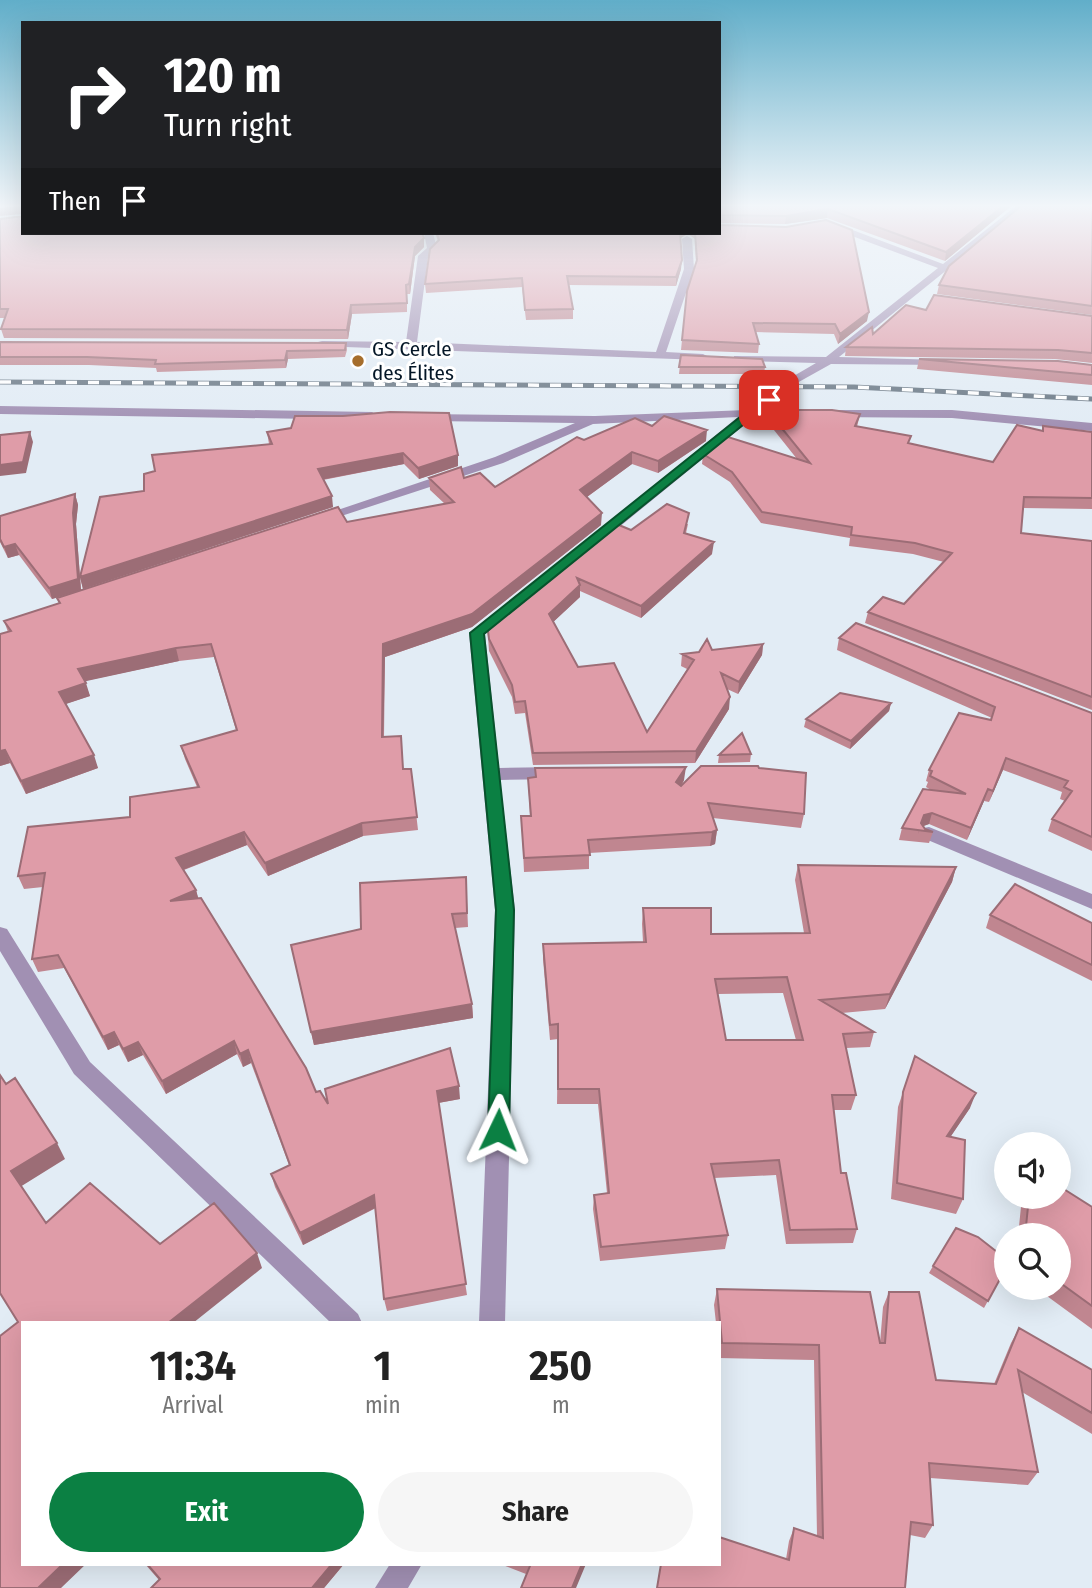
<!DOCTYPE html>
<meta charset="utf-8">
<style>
body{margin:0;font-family:"Fira Sans Condensed",sans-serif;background:#f6f6f6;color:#222;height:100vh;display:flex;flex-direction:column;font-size:26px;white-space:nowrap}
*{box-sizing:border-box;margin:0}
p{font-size:23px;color:#767676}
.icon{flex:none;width:38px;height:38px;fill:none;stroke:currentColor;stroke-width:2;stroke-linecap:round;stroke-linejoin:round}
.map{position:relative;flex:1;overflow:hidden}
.sheet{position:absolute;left:21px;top:1321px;width:700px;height:245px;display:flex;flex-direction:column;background:#fff;border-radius:0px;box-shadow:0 7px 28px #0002}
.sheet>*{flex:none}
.top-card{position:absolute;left:21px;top:21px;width:700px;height:214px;border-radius:0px;box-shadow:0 7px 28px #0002;background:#202124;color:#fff;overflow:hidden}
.buttons{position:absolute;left:994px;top:1132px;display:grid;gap:14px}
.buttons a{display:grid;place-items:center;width:77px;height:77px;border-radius:50%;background:#fff;box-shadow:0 7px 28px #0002;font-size:35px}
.pin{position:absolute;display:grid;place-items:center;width:60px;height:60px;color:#fff;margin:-30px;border-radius:14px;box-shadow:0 4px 10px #0006}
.me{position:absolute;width:77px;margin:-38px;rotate:2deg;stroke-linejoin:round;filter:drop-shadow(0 0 5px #0008)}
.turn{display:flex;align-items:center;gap:24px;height:147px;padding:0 28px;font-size:32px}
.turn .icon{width:91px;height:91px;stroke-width:2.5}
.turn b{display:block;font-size:49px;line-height:60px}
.then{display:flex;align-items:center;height:66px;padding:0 28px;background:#0003;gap:14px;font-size:26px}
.eta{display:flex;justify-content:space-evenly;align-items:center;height:119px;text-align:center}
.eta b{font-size:42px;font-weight:700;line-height:49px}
.action{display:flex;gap:14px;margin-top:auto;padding:14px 28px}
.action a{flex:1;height:80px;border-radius:42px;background:#0b8043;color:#fff;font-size:28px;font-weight:700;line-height:80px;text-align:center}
.action a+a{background:#f6f6f6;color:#222}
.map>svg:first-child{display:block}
</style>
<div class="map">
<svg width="1092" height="1588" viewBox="0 0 1092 1588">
<rect width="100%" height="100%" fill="#e2ecf5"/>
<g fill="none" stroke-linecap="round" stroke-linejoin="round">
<path fill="#a190b3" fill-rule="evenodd" d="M 1016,206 L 1026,206 L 839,357 L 941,360 L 945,361 L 945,365 L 831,364 L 788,388 L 761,410 L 761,416 L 754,417 L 602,541 L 592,541 L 590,538 L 738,417 L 593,424 L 503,463 L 323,522 L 318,523 L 311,519 L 495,457 L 575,423 L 428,421 L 424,420 L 424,414 L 595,416 L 747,410 L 780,384 L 816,363 L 738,361 L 734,360 L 734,356 L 826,357 L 938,268 L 828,227 L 828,223 L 834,223 L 943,264 Z
M 424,233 L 433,233 L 437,249 L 428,257 L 417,342 L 656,352 L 684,269 L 682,239 L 687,236 L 692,239 L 694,269 L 666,352 L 703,354 L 709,357 L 703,360 L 318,346 L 318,342 L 322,341 L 406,342 L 418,256 L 427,248 Z
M 0,406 L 372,412 L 378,416 L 372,420 L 0,414 Z
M 834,410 L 952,410 L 1092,423 L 1092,431 L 952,418 L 830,417 L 830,411 Z
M 504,608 L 509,609 L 511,612 L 509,615 L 485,634 L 499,768 L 559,767 L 568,773 L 559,779 L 500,780 L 515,910 L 505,1323 L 479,1323 L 495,910 L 469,633 Z
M 929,827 L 1092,894 L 1092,909 L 923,838 L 920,833 L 923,828 Z
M 0,927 L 7,929 L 90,1062 L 358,1314 L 362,1323 L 331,1323 L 74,1074 L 0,951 Z
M 390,1564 L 422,1564 L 408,1588 L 375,1588 Z"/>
<g stroke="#697784" stroke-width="5">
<path id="rail" d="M 0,382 L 854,387 L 1092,399"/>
</g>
<use href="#rail" stroke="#fff" stroke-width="3.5" stroke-dasharray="11" stroke-linecap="butt"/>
</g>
<path fill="#c08690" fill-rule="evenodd" d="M 719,206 L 1011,206 L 945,261 L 827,218 L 785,224 L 719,223 L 720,225 L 867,321 L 838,344 L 834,334 L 755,332 L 759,344 L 758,353 L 681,350 L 682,340 L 696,263 L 695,239 L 688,234 L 681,238 L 681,269 L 676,286 L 569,285 L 573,309 L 573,319 L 526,320 L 522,287 L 426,293 L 425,284 L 438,241 L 435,233 L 719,233 Z
M 1092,206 L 1092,315 L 937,294 L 939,285 Z
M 0,219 L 424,238 L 424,247 L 415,256 L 410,294 L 407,294 L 407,312 L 352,314 L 348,339 L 4,338 L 1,329 L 5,318 L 0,318 Z
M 926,310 L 1092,316 L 1092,363 L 1055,359 L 845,356 L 846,347 Z
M 0,342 L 346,343 L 347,350 L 345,357 L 288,359 L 286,368 L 157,372 L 156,368 L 89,365 L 0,365 Z
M 681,355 L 765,367 L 764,374 L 679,374 Z
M 919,359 L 1092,365 L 1092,385 L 917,369 Z
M 767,410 L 860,414 L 857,427 L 909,443 L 993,462 L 1042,431 L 1043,426 L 1092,432 L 1092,509 L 1023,508 L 1021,533 L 1092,541 L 1092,710 L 865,623 L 868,612 L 904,604 L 944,562 L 913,554 L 849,546 L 850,538 L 761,523 L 730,482 L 702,464 L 703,454 L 797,459 L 766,420 Z
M 652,426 L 706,441 L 658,473 L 632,464 L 587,497 L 601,525 L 472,627 L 385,657 L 384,737 L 404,769 L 411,769 L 418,830 L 363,836 L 268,876 L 247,845 L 184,870 L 196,890 L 198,899 L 316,1092 L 328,1103 L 460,1099 L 438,1103 L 467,1295 L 387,1311 L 384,1299 L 376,1208 L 303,1245 L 275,1187 L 271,1174 L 289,1165 L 251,1063 L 243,1067 L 237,1054 L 166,1094 L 143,1055 L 128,1062 L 119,1045 L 108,1050 L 64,968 L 38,972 L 32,959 L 43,887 L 24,889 L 18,876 L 130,817 L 197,787 L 185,759 L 181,746 L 236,730 L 214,657 L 179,661 L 84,681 L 90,696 L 65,704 L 98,768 L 26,794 L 10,763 L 0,766 L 8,632 L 4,621 L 59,603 L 57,598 L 347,522 L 445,504 L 430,490 L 429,478 L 464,478 L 495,487 L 584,440 Z
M 291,428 L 458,466 L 419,479 L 404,464 L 323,480 L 333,507 L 83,589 L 80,577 L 81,590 L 52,599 L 19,555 L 8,558 L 0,542 L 0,516 L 75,494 L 78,505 L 76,524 L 80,577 L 144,491 L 269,444 L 267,432 Z
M 688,524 L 686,533 L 712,554 L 641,618 L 580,591 L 580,597 L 553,622 L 578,667 L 647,732 L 687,669 L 681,666 L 682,654 L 763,644 L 762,655 L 738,694 L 727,689 L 729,709 L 695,763 L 533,765 L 525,713 L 515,714 L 512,697 L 489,651 L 487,623 L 631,530 Z
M 839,638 L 1092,713 L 1092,851 L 1048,831 L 1052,819 L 1065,801 L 1060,799 L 1062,792 L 1003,770 L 989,802 L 984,801 L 967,840 L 929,824 L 923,826 L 925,829 L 933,832 L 929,843 L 899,840 L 902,828 L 931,790 L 926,787 L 928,782 L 926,781 L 929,770 L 991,720 L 992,718 L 837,650 Z
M 891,703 L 889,711 L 850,749 L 804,727 L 806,719 Z
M 751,754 L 750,762 L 718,763 L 719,755 Z
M 535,768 L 684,780 L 682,785 L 759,768 L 804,814 L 801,828 L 713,818 L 717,830 L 715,844 L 710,846 L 589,853 L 589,869 L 524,872 L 522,830 L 530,816 L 528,778 L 535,777 Z
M 798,865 L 956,867 L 952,882 L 885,1009 L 842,1013 L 874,1032 L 870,1047 L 846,1048 L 856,1095 L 851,1110 L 834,1110 L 841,1173 L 857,1229 L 853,1243 L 786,1244 L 776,1175 L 714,1178 L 728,1235 L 725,1249 L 600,1261 L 593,1209 L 594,1195 L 607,1193 L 598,1104 L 557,1104 L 558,1039 L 550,1040 L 543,959 L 543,944 L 643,942 L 642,924 L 643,908 L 711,934 L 804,933 L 795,880 ZM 783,993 L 796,1040 L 726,1040 L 718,994 Z
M 466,877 L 468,927 L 455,928 L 472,1004 L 473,1018 L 314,1045 L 291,945 L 361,929 Z
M 990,915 L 1092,923 L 1092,981 L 986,928 Z
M 915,1056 L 970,1108 L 950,1137 L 963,1199 L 956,1214 L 891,1199 L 898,1107 Z
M 1022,1197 L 1059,1197 L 1092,1207 L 1092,1329 L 1036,1288 L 1059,1288 L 1059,1236 L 1018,1236 Z
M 933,1266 L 1006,1268 L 984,1308 L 929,1273 Z
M 717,1289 L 880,1343 L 883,1307 L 889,1292 L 936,1380 L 994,1384 L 1011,1343 L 1019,1328 L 1092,1370 L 1092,1434 L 1022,1392 L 1038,1472 L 1028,1485 L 930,1478 L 933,1525 L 925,1538 L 910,1535 L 905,1588 L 786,1559 L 789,1541 L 794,1528 L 817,1536 L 814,1360 L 719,1358 L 719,1323 L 716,1323 L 714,1305 Z
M 145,1564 L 344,1564 L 324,1588 L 151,1588 L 159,1580 Z
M 500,1564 L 586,1564 L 526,1574 Z"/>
<path fill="#9c6d76" d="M 21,206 L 23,214 L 0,216 L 0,208 Z
M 1003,206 L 1011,206 L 945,261 L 946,252 Z
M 828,209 L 827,218 L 785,224 L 786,216 Z
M 680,233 L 688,233 L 679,239 Z
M 424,238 L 424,247 L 415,256 L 410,294 L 409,284 L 415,247 Z
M 682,260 L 681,269 L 676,286 L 676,277 Z
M 351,305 L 352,314 L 348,339 L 347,330 Z
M 869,312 L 867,321 L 838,344 L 840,334 Z
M 287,351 L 288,359 L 286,368 L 285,360 Z
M 707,430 L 706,441 L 658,473 L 658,461 Z
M 30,432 L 33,442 L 26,473 L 0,476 L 0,465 Z
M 632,452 L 632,464 L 580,502 L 580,490 Z
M 403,453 L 404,464 L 320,480 L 318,469 Z
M 458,455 L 458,466 L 419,479 L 418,468 Z
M 75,494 L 78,505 L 76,524 L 80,577 L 332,496 L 333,507 L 83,589 L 80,577 L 81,590 L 52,599 L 49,588 L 73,513 Z
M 602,513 L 601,525 L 472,627 L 385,657 L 383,750 L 382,737 L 383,644 Z
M 714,542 L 712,554 L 641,618 L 641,606 Z
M 15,544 L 19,555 L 8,558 L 4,547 Z
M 580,585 L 580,597 L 549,626 L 549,614 Z
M 763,644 L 762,655 L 738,694 L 739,682 Z
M 176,648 L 179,661 L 82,682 L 78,669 Z
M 86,683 L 90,696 L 63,705 L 59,692 Z
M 730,697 L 729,709 L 695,763 L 696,751 Z
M 891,703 L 889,711 L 850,749 L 851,741 Z
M 5,750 L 10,763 L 0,766 L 0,751 Z
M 94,755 L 98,768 L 26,794 L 21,781 Z
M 1006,758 L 1003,770 L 989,802 L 993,791 Z
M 686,767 L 684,780 L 675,796 L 676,782 Z
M 988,789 L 984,801 L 967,840 L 971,828 Z
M 932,813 L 929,824 L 921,827 L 918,834 L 924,815 Z
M 362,823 L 363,836 L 268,876 L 265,863 Z
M 717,830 L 715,844 L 710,846 L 712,832 Z
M 244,832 L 247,845 L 180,871 L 176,858 Z
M 956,867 L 952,882 L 885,1009 L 890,994 Z
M 196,890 L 200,904 L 170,901 Z
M 472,1004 L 473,1018 L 314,1045 L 311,1032 Z
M 114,1032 L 119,1045 L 108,1050 L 103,1037 Z
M 234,1041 L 237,1054 L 166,1094 L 162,1081 Z
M 138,1042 L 143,1055 L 128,1062 L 123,1049 Z
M 248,1050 L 251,1063 L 243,1067 L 240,1054 Z
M 459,1086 L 460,1099 L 438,1103 L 437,1091 Z
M 976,1093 L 970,1108 L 941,1151 L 947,1136 Z
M 57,1143 L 65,1159 L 20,1187 L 11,1171 Z
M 374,1195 L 377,1207 L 303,1245 L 300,1233 Z
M 257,1253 L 262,1268 L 193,1323 L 168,1323 Z
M 63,1564 L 86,1564 L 61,1588 L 38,1588 Z
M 332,1564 L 344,1564 L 324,1588 L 312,1588 Z
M 582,1564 L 586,1564 L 576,1588 L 572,1588 Z"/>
<path fill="#df9ca8" stroke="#9c6d76" stroke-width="2" fill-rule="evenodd" d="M 719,206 L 1003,206 L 946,252 L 828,209 L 786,216 L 719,215 Z
M 1021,206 L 1092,206 L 1092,306 L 939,285 L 949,266 Z
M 23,215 L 23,233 L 422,233 L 424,238 L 415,247 L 409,284 L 406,285 L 407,303 L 351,305 L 347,330 L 1,329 L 8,309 L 0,309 L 0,219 L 23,216 Z
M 826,220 L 852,230 L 869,312 L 840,334 L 835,324 L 753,323 L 759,344 L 682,340 L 687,291 L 697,260 L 695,233 L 719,233 L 719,222 L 720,225 L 786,227 Z
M 437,233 L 680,233 L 682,260 L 676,277 L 567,276 L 573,309 L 525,310 L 522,278 L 425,284 L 430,249 L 439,240 Z
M 934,295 L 1092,316 L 1092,353 L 1058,350 L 846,347 L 872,327 L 873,334 L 906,305 L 926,310 Z
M 0,342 L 346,343 L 345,350 L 287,351 L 285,360 L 155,364 L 156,360 L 87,357 L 0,357 Z
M 681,355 L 762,359 L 765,367 L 679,367 Z
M 919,359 L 1058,361 L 1092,365 L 1092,375 Z
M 767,410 L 832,410 L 860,414 L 855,426 L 911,436 L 908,443 L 993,462 L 1017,425 L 1043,431 L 1043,426 L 1092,432 L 1092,498 L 1024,497 L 1021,533 L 1092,541 L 1092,697 L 868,612 L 883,597 L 904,604 L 952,553 L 915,543 L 851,535 L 852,527 L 762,512 L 732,472 L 703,454 L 725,436 L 810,463 Z
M 390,412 L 449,413 L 458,455 L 418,468 L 403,453 L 318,469 L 332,496 L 80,577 L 100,497 L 144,491 L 144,474 L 155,471 L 152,455 L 272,444 L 267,432 L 291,428 L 295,416 L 343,416 Z
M 664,416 L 707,430 L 658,461 L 632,452 L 580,490 L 602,513 L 472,614 L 383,644 L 382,737 L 401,736 L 403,769 L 411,769 L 417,817 L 362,823 L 265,863 L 244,832 L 176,858 L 196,890 L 170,901 L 201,898 L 306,1068 L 316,1092 L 320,1091 L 328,1104 L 325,1089 L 450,1048 L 459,1086 L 437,1091 L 466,1284 L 384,1299 L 374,1195 L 300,1233 L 271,1174 L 290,1165 L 248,1050 L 240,1054 L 234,1041 L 162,1081 L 138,1042 L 123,1049 L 114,1032 L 103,1037 L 58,955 L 32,959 L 45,873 L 18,876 L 28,827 L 130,817 L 130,797 L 199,787 L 181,746 L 237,730 L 211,644 L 176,648 L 78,669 L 86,683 L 59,692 L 94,755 L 21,781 L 5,750 L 0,751 L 0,634 L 11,631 L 4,621 L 60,603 L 57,598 L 338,507 L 347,522 L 454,502 L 429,478 L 461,467 L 464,478 L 480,473 L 495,487 L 577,437 L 584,440 L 635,418 L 652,426 Z
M 30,432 L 23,462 L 0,465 L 0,435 Z
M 75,494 L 73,513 L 78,579 L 49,588 L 15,544 L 4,547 L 0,539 L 0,516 Z
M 667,504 L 689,513 L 684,533 L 714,542 L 641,606 L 577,578 L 580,585 L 549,614 L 578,667 L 614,663 L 647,732 L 694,660 L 682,654 L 699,652 L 707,639 L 712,650 L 763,644 L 739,682 L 721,673 L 730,697 L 696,751 L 533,753 L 525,701 L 515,702 L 512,685 L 489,639 L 487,623 L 614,523 L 631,530 Z
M 856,623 L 1092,713 L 1092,837 L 1052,819 L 1072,791 L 1064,787 L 1068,781 L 1006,758 L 993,791 L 988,789 L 971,828 L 932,813 L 924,815 L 921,823 L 925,829 L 933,832 L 902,828 L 923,789 L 966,794 L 930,776 L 932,771 L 929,770 L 959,713 L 991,720 L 995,707 L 839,638 Z
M 840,693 L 891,703 L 851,741 L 806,719 Z
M 742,733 L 751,754 L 719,755 Z
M 701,766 L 758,766 L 759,768 L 806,773 L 804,814 L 708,803 L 717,830 L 712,832 L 588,840 L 590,855 L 524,858 L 521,816 L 531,816 L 528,778 L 536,777 L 535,768 L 686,767 L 676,782 L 681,786 Z
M 798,865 L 956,867 L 890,994 L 820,1000 L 874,1032 L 843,1034 L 856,1095 L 832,1095 L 841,1173 L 846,1173 L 857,1229 L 790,1230 L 779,1160 L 711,1164 L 728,1235 L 601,1247 L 594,1195 L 609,1193 L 599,1089 L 558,1089 L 558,1024 L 550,1025 L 543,944 L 646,942 L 643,908 L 711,908 L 711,934 L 810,933 ZM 787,977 L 803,1040 L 726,1040 L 715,979 Z
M 466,877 L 467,913 L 452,914 L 472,1004 L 311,1032 L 291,945 L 361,929 L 360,883 Z
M 1015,884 L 1092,923 L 1092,965 L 990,915 Z
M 915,1056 L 976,1093 L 947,1136 L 965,1140 L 963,1199 L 897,1183 L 903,1092 Z
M 0,1075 L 6,1084 L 15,1078 L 57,1143 L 11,1171 L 46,1223 L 90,1183 L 160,1244 L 214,1203 L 257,1253 L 168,1323 L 23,1323 L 23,1564 L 63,1564 L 38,1588 L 0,1588 L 0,1336 L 18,1322 L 0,1293 Z
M 1059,1186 L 1092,1207 L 1092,1306 L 1059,1282 L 1059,1236 L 1025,1236 L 1029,1197 L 1059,1197 Z
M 956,1228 L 978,1237 L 1006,1259 L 1006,1268 L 988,1301 L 933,1266 Z
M 717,1289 L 870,1292 L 880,1343 L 885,1343 L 889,1292 L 919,1292 L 936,1380 L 996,1384 L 1019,1328 L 1092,1370 L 1092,1413 L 1018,1370 L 1038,1472 L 929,1463 L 933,1525 L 911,1522 L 905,1588 L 657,1588 L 661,1564 L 719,1564 L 719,1537 L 789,1560 L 794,1528 L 823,1538 L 819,1345 L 722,1343 Z
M 147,1564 L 332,1564 L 312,1588 L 151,1588 L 160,1579 Z
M 527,1564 L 582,1564 L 572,1588 L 521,1588 L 530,1566 Z"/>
<linearGradient id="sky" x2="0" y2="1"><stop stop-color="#61aec9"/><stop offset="0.48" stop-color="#f2f6fa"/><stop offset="1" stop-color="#f2f6fa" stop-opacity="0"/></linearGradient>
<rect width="1092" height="429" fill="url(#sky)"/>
<path fill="#0b8043" stroke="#07532c" stroke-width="2" d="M 765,397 L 774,400 L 484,634 L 514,910 L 509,1130 L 506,1137 L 498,1139 L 491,1137 L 488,1130 L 496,910 L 470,633 Z"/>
<circle fill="#a66e2c" stroke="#fff" stroke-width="2.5" cx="358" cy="361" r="7"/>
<g text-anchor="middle" stroke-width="6" stroke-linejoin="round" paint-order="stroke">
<g font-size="21" fill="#041626" stroke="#fff" text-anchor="start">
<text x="372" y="356">GS Cercle<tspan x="372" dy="24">des Élites</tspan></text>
</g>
</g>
</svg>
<div class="buttons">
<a><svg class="icon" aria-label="sound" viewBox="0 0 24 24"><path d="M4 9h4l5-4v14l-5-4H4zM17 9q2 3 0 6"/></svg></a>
<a><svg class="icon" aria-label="search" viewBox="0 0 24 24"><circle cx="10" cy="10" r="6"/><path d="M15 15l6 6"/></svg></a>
</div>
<div class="pin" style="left:769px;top:400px;background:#d93025"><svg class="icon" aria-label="arrive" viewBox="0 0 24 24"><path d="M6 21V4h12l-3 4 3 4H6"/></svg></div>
<svg class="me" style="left:498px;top:1130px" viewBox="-20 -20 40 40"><path d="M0-17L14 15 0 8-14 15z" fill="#0b8043" stroke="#fff" stroke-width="4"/></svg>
<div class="top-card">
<div class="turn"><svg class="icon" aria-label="right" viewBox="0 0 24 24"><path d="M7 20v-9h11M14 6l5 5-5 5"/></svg><div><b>120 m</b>Turn right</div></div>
<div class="then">Then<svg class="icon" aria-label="arrive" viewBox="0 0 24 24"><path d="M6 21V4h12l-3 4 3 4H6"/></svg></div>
</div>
<section class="sheet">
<div class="eta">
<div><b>11:34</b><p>Arrival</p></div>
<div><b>1</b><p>min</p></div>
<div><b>250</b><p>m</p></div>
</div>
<div class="action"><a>Exit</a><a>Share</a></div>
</section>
</div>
